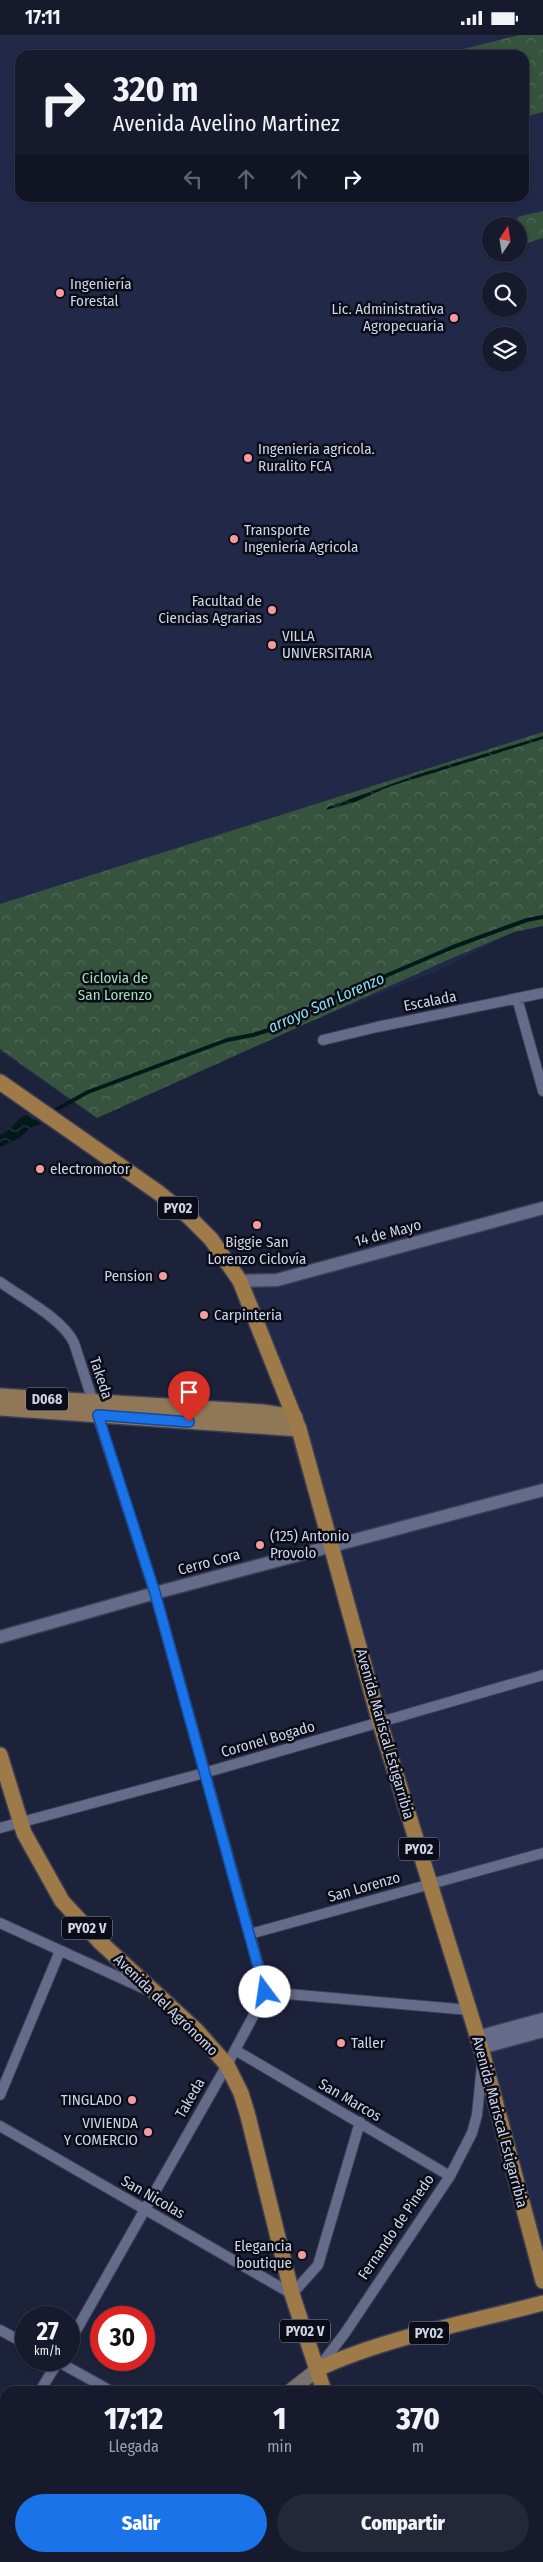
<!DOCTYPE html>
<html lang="es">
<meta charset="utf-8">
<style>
body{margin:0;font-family:"Fira Sans Condensed",sans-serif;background:#232738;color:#f1f3f6;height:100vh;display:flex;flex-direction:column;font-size:19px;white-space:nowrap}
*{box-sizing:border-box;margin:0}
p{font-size:16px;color:#9ea1a9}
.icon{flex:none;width:28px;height:28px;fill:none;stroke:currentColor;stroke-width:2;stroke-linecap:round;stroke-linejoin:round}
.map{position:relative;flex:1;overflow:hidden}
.sheet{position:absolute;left:0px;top:2351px;width:544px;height:176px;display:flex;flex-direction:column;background:#161a2c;border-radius:15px 15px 0 0;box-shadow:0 1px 4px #0004,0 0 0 1px #353848}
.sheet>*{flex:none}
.banner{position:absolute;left:15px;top:15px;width:514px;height:152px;border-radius:15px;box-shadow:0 1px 4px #0004,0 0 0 1px #353848;background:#161a2c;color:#f1f3f6;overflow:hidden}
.needle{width:32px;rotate:12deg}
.buttons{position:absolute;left:482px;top:182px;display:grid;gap:10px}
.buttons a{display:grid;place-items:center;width:45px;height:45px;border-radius:50%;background:#161a2c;box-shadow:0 1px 4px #0004,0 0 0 1px #353848;font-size:25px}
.speed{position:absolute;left:15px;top:2271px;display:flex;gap:10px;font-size:25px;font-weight:700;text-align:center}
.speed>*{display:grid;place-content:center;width:65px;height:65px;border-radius:50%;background:#161a2c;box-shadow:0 1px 4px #0004,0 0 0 1px #353848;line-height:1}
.speed small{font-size:12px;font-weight:400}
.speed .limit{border:8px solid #d22;background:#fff;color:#111}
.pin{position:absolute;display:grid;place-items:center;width:42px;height:42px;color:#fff;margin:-51px -21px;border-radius:50% 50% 50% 0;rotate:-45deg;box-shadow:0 0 5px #0007}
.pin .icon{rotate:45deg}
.me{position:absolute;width:55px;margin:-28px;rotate:346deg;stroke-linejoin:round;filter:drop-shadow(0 0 4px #0008)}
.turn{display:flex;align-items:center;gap:18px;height:105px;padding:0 15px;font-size:22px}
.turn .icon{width:65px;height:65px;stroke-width:2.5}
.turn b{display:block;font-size:35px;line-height:42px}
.lanes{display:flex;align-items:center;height:48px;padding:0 15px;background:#0003;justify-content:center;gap:25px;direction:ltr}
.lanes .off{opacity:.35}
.eta{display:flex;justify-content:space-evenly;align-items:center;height:85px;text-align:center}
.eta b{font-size:30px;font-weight:800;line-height:35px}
.primary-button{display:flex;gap:10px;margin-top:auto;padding:10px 15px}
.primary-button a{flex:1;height:58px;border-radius:30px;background:#1a73e8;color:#fff;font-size:20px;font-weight:800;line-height:58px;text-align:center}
.primary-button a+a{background:#232738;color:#f1f3f6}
.status{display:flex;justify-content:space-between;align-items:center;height:35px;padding:0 25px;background:#161a2c;direction:ltr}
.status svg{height:14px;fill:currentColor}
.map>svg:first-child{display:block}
</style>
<div class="status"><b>17:11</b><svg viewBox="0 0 49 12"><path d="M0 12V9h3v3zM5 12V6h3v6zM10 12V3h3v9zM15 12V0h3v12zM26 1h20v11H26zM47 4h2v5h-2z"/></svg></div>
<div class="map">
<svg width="543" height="2527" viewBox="0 0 543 2527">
<defs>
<pattern id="park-crowns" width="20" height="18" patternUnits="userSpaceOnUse" patternTransform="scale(1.25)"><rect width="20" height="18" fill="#35533d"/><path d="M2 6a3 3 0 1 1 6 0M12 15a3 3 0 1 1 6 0" fill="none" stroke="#516b59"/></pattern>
<pattern id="water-waves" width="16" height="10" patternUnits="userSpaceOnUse" patternTransform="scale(1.25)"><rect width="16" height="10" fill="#02191c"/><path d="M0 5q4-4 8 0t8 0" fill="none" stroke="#263a3d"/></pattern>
</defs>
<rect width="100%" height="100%" fill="#1d223b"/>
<path fill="#222948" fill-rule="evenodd" d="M 0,0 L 543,0 L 543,891 L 514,897 L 439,935 L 223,1022 L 97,1083 L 0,1017 ZM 20,20 L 524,20 L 524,162 L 20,162 ZM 491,191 L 519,191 L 519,219 L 491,219 ZM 491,246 L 519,246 L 519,274 L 491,274 ZM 491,301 L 519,301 L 519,329 L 491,329 Z
M 543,1169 L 543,2256 L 245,1249 Z"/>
<path fill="url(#park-crowns)" d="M 519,0 L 543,0 L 543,77 L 524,82 L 524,20 L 440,20 Z
M 543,176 L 543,203 L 523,209 L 517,182 Z
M 543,697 L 543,891 L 514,897 L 452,923 L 97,1083 L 0,1014 L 0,869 Z"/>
<path fill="url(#water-waves)" d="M 543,701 L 543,704 L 391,751 L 355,767 L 326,775 L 328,772 L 419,739 Z
M 27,1079 L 42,1089 L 32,1092 L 18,1104 L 0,1112 L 0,1100 C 12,1095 16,1084 27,1079 Z"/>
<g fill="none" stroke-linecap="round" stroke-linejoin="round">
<path stroke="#02191c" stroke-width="4" d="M 52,1077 L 88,1057 L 227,1005 L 253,1000 L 279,992 L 299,978 L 453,912 L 527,885 L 543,882"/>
<g stroke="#3c3f54" stroke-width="12">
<path id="minor" d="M 517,963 L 543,1056
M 323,1005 L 377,992 L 543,958
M 0,1247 C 22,1263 63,1284 74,1308 L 155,1558 L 265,1954 L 264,1961 L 227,2030 L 69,2308
M 0,1793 L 204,1738 L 543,1640
M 0,1888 L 147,1955
M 250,1899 L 543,1818
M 265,1957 L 469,1975
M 235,2015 L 450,2141
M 0,2060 L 60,1916
M 0,2091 L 292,2259 L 318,2230 L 360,2087
M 0,2295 L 26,2309
M 55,2325 L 111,2356
M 320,2331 L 345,2298 L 450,2141 L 472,2098 L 477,2080 L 482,2030
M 40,2356 L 59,2325
M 0,2422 L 5,2414
M 0,2510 L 5,2513
M 20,2522 L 28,2527
M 174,2522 L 175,2527
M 189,2522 L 191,2527"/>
</g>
<g stroke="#3c3f54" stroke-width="15">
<path id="tertiary" d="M 240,1246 L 277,1245 L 543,1173
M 0,1602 L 155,1558 L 543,1455
M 477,2002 L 543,1984
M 481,2013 L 543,1996"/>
</g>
<g stroke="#3c3f54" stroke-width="16">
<path id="secondary" d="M 290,2356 L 318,2334
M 35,2527 L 43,2522"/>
</g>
<g stroke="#3c3f54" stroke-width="18">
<path id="primary" d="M 0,1361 L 262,1377 L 295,1382
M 0,1373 L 299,1394"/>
</g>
<g stroke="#3c3f54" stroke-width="18">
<path id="trunk" d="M 0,1047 L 159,1158 L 189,1182 L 211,1204 L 240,1246 L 299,1394 L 380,1688 L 481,2013 L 543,2246
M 0,1720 L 24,1798 L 62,1866 L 100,1907 L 196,1995 L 227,2030 L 241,2058 L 248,2081 L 292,2259 L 324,2356
M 318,2334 C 383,2303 472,2287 543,2268
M 370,2522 L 371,2527"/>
</g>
<use href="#minor" stroke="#646c8a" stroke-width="10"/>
<use href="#tertiary" stroke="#646c8a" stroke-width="12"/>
<use href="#secondary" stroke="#7a7171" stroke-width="14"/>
<use href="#primary" stroke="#8f7758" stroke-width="15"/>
<use href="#trunk" stroke="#9e7a48" stroke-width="15"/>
</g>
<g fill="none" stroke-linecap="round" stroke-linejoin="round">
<g stroke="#114b97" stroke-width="12">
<path id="route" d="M 189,1387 L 98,1380 L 155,1558 L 265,1957"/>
</g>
<use href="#route" stroke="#1a73e8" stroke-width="9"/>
</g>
<g fill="#f59b9e" stroke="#0a0d18" stroke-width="2">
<circle cx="60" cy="258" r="5"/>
<circle cx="454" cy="283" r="5"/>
<circle cx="248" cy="423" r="5"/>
<circle cx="234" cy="504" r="5"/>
<circle cx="272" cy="575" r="5"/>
<circle cx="272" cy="610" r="5"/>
<circle cx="40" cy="1134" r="5"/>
<circle cx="257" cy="1190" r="5"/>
<circle cx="163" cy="1241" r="5"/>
<circle cx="204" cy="1280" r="5"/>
<circle cx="260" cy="1510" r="5"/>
<circle cx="341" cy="2008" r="5"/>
<circle cx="132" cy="2065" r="5"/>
<circle cx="148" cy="2097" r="5"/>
<circle cx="302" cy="2220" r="5"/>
</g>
<g text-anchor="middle" stroke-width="5" stroke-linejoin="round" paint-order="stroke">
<g fill="#0a0d18" stroke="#9498a7" stroke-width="1">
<rect x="158" y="1161.5" width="40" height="23" rx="4"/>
<rect x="26" y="1352.5" width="42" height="23" rx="4"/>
<rect x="399" y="1802.5" width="40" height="23" rx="4"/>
<rect x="62" y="1881.5" width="50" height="23" rx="4"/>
<rect x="280" y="2284.5" width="50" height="23" rx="4"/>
<rect x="409" y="2286.5" width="40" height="23" rx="4"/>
</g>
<g font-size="14" font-weight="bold" fill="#cfd3e4">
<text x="178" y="1178">PY02</text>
<text x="47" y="1369">D068</text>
<text x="419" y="1819">PY02</text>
<text x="87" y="1898">PY02 V</text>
<text x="305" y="2301">PY02 V</text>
<text x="429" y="2303">PY02</text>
</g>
<g font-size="15" fill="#cfd3e4" stroke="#0a0d18" text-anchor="start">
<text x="70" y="254">Ingeniería<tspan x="70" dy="17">Forestal</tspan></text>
<text x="444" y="279" text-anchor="end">Lic. Administrativa<tspan x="444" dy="17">Agropecuaria</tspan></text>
<text x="258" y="419">Ingenieria agricola.<tspan x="258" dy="17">Ruralito FCA</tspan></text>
<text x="244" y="500">Transporte<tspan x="244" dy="17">Ingeniería Agricola</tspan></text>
<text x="262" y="571" text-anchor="end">Facultad de<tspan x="262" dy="17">Ciencias Agrarias</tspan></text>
<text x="282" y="606">VILLA<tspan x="282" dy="17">UNIVERSITARIA</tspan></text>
<text x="50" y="1139">electromotor</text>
<text x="257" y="1212" text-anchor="middle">Biggie San<tspan x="257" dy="17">Lorenzo Ciclovía</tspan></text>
<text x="153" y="1246" text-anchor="end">Pension</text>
<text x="214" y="1285">Carpinteria</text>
<text x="270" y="1506">(125) Antonio<tspan x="270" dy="17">Provolo</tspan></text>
<text x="351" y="2013">Taller</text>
<text x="122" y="2070" text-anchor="end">TINGLADO</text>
<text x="138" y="2093" text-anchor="end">VIVIENDA<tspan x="138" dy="17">Y COMERCIO</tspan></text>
<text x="292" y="2216" text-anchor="end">Elegancia<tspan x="292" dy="17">boutique</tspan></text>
</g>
<g font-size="15" fill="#a6deb4" stroke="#0a0d18">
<text x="115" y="948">Ciclovia de<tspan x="115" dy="17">San Lorenzo</tspan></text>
</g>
<g font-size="15" fill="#cfd3e4" stroke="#0a0d18">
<text transform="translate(430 966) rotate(-11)" y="5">Escalada</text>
<text transform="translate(388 1198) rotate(-15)" y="5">14 de Mayo</text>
<text transform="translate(101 1343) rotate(72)" y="5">Takeda</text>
<text transform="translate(209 1527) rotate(-15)" y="5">Cerro Cora</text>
<text transform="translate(385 1699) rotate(74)" y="5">Avenida Mariscal Estigarribia</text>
<text transform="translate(268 1704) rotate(-16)" y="5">Coronel Bogado</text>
<text transform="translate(364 1852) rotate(-16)" y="5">San Lorenzo</text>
<text transform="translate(166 1970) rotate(44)" y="5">Avenida del Agrónomo</text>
<text transform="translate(190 2063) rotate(-60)" y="5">Takeda</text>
<text transform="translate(350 2065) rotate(30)" y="5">San Marcos</text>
<text transform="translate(500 2087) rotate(75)" y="5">Avenida Mariscal Estigarribia</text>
<text transform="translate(153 2162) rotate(30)" y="5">San Nicolas</text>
<text transform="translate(396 2192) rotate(-56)" y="5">Fernando de Pinedo</text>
</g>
<g font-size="16" font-style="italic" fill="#8cdee8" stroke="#0a0d18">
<text transform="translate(326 967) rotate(-24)" y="6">arroyo San Lorenzo</text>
</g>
</g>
</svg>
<div class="buttons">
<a><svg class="needle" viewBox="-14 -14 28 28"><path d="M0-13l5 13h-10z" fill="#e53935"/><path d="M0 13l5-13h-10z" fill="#9ea1a9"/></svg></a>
<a><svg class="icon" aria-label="search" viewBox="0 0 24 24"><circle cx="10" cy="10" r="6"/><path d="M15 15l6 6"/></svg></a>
<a><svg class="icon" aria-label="layers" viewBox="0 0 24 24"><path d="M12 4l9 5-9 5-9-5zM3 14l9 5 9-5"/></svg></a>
</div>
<div class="speed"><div>27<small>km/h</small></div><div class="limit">30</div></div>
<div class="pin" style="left:189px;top:1387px;background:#d93025"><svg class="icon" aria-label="arrive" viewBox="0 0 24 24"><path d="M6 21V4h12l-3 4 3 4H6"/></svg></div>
<svg class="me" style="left:265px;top:1957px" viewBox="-20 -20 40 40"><circle r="19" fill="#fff"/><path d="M0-13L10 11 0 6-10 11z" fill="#1a73e8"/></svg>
<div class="banner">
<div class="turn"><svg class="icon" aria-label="right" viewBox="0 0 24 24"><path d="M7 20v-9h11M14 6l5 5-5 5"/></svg><div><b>320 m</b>Avenida Avelino Martinez</div></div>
<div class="lanes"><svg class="icon off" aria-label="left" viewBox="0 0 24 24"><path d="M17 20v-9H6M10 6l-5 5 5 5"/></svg><svg class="icon off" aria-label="ahead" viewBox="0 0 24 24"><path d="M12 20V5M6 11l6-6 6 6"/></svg><svg class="icon off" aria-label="ahead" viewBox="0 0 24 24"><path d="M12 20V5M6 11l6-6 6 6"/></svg><svg class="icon" aria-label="right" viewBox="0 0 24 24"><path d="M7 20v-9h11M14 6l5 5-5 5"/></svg></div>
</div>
<section class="sheet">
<div class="eta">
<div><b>17:12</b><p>Llegada</p></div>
<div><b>1</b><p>min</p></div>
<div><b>370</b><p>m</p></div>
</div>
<div class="primary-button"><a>Salir</a><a>Compartir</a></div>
</section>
</div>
